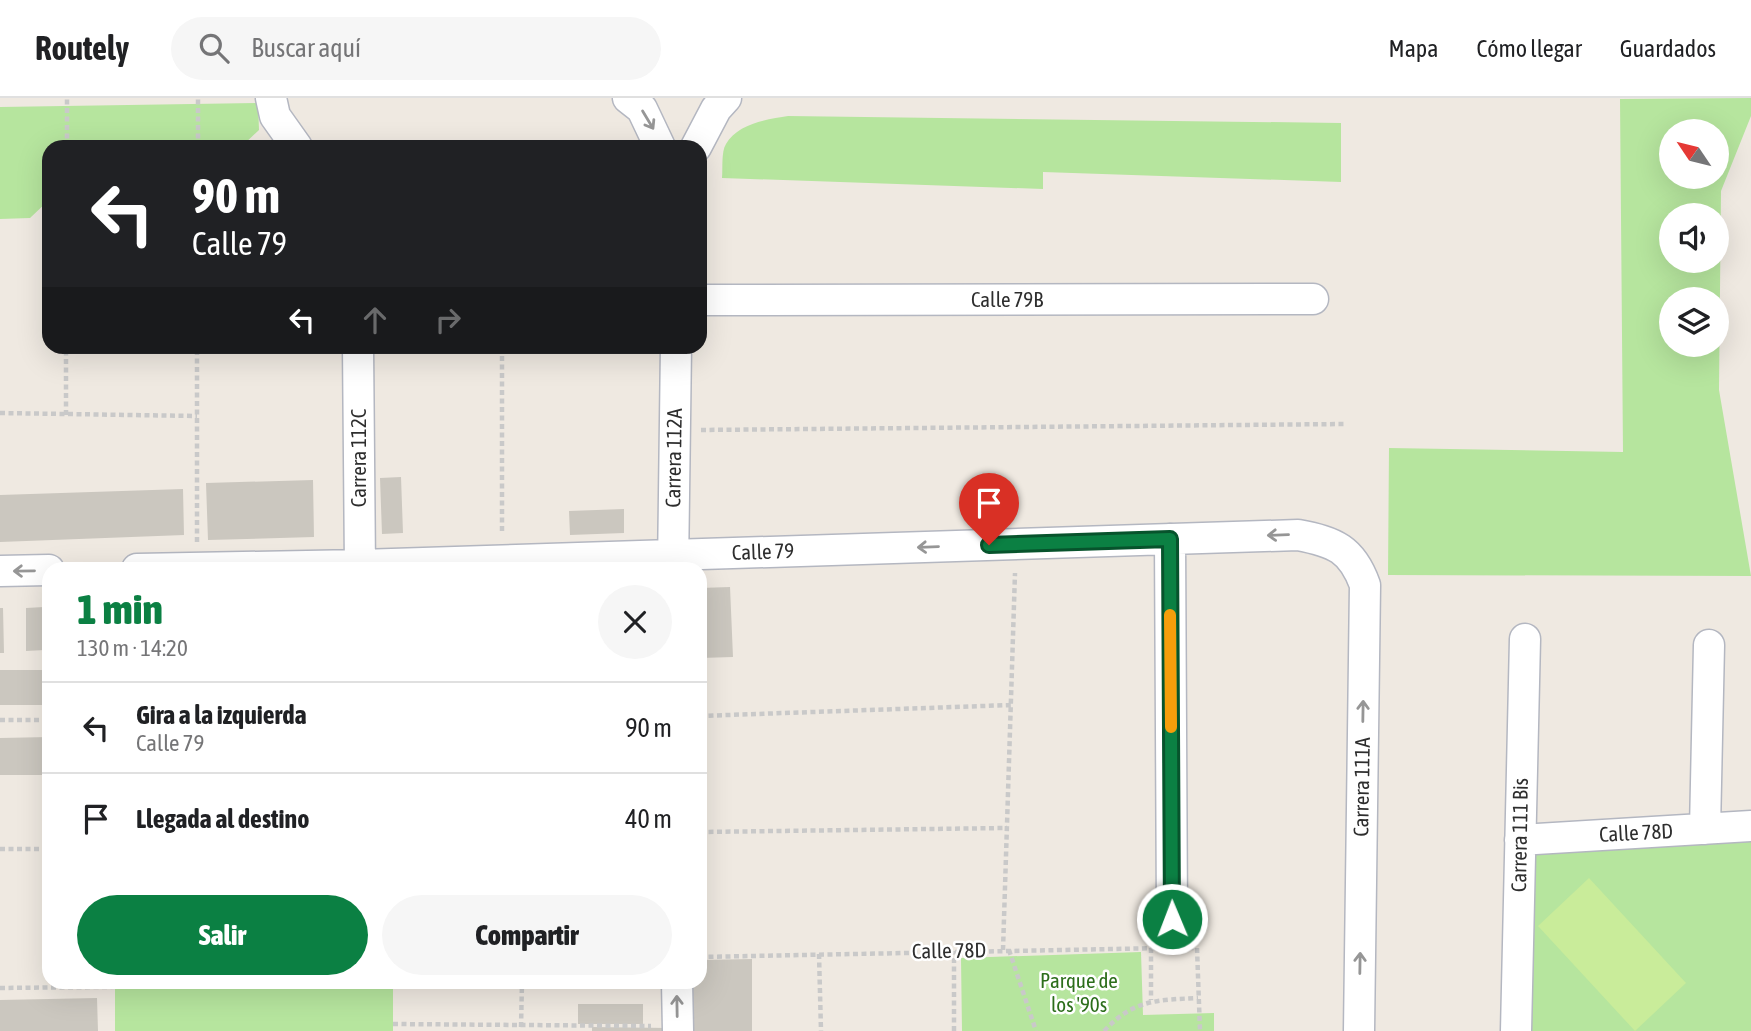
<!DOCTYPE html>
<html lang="es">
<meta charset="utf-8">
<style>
body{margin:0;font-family:"Asap Condensed",sans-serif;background:#f6f6f6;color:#202124;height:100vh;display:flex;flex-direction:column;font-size:26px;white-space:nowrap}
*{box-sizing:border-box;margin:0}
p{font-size:23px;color:#757577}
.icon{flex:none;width:38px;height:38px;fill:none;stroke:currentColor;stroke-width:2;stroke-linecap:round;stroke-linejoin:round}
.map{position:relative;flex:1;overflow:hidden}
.panel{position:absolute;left:42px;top:464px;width:665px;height:427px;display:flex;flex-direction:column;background:#fff;border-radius:21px;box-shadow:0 7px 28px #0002}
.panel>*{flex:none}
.guide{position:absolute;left:42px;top:42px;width:665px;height:214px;border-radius:21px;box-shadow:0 7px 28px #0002;background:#202124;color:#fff;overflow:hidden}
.needle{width:46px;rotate:305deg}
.buttons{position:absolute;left:1659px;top:21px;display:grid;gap:14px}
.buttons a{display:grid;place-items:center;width:70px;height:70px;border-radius:50%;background:#fff;box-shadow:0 7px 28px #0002;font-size:35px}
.pin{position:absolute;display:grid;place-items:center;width:60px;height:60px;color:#fff;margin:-72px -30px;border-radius:50% 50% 50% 0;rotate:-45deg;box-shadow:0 0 7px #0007}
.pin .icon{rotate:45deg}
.me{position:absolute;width:77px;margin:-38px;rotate:359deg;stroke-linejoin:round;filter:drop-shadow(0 0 5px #0008)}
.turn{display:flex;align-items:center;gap:24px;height:147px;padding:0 35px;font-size:32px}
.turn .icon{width:91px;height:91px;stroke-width:2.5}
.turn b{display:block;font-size:49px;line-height:60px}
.lanes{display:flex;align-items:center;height:66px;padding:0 35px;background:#0003;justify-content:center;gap:35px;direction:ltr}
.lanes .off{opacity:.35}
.round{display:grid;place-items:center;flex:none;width:74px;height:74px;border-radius:37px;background:#f6f6f6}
.overview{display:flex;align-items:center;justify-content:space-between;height:119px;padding:0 35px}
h1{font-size:42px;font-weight:800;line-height:52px;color:#0b8043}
.primary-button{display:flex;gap:14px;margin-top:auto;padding:14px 35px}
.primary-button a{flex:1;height:80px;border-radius:42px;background:#0b8043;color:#fff;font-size:28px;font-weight:800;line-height:80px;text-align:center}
.primary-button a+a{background:#f6f6f6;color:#202124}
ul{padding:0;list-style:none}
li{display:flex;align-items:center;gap:21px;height:91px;padding:0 35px;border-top:2px solid #e0e0e0}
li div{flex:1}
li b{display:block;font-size:26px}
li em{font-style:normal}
header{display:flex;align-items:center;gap:42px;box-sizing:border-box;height:98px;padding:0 35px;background:#fff;border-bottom:2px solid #e0e0e0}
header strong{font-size:33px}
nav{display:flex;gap:38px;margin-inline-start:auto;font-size:24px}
.search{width:490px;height:63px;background:#f6f6f6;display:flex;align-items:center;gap:18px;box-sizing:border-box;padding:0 24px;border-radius:38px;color:#757577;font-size:26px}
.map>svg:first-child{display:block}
</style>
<header>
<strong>Routely</strong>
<div class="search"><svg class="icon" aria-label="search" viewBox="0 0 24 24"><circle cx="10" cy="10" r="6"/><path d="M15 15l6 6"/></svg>Buscar aquí</div>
<nav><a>Mapa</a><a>Cómo llegar</a><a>Guardados</a></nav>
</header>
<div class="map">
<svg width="1751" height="933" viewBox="0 0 1751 933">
<rect width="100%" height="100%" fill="#efe9e1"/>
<path fill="#b6e59e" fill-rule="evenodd" d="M 1751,0 L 1751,18 L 1721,93 L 1719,292 L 1751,478 L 1388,477 L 1389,350 L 1623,354 L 1620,1 ZM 1717,33 L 1717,79 L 1671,79 L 1671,33 ZM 1717,117 L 1717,163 L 1671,163 L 1671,117 ZM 1717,201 L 1717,247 L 1671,247 L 1671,201 Z
M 258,5 L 259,32 L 241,49 L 49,49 L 49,102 L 30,120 L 0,121 L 0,9 Z
M 788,18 L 1341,25 L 1341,84 L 1043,74 L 1043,91 L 722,80 C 723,70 721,54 726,46 C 737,26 768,21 788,18 Z
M 1751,740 L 1751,933 L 1525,933 L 1534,758 L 1554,749 Z
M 1141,854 L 1143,917 L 1214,915 L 1214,933 L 962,933 L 961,860 Z
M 393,886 L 393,933 L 115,933 L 115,889 Z"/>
<path fill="#c9ec9a" d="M 1589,780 L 1686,885 L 1635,933 L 1538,828 Z"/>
<path fill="#cbc7bf" d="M 401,379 L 403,435 L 382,436 L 380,380 Z
M 313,382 L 314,439 L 208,442 L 206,385 Z
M 183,391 L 184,437 L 0,444 L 0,397 Z
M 624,411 L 624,435 L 570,437 L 569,413 Z
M 730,489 L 733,559 L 700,560 L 700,490 Z
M 44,509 L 45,552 L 26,553 L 26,510 Z
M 0,510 L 3,510 L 4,555 L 0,555 Z
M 0,572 L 49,572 L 49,607 L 0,607 Z
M 49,639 L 49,677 L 0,677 L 0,640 Z
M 752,861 L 752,933 L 682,933 L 682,884 L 700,884 L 700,862 Z
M 579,884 L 643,884 L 643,887 L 579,887 Z
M 97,900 L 98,933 L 0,933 L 0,902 Z
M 578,906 L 643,906 L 643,926 L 578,926 Z
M 592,929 L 669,930 L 668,933 L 592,933 Z"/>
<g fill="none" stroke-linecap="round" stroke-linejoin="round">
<g stroke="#b4b7c1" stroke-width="33">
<path id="minor" d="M 271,0 L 275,18 L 297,49
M 628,0 L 642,11 L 660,49
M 696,49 L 716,11 L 726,0
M 700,202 L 1313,201
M 358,248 L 360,471
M 1170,441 L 1172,821
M 137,471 L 360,467 L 1298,437 C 1335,444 1352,451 1365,487 L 1359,933
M 673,471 L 676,248
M 0,473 L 49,472
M 1705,731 L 1709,547
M 1520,742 L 1751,728
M 677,884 L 678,933
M 1516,933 L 1525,541"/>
</g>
<path stroke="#c9c9c9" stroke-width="4.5" stroke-dasharray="5 3.5" stroke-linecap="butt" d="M 67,49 L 67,0
M 198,49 L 198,0
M 0,315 L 197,318
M 66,317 L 66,248
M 701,332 L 1344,326
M 502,433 L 502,248
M 197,444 L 197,248
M 700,618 L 1011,607
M 0,622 L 49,622
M 700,734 L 1007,730
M 0,751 L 49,751
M 1151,850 L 1151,902
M 1180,850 L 1197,850 L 1200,933
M 1003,852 L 1015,475
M 1009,852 L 1036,933
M 819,856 L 821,933
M 700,859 L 1165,850
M 0,890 L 200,888 L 200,884
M 393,926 L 651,928
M 521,929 L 522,884
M 954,933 L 954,853
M 1104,933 C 1134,901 1158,902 1198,900"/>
<use href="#minor" stroke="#fff" stroke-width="30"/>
</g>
<defs><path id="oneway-shaft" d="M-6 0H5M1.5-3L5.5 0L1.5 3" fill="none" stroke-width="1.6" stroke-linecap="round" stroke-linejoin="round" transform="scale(1.75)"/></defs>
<g stroke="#969696">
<use href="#oneway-shaft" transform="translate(648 22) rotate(59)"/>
<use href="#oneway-shaft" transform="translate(1278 437) rotate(178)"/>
<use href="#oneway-shaft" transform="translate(928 449) rotate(178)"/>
<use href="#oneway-shaft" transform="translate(24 473) rotate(179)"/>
<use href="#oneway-shaft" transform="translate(1363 613) rotate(-89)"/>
<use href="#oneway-shaft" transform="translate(1360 865) rotate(-89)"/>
<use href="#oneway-shaft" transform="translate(677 908) rotate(-91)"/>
</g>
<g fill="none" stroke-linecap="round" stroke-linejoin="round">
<g stroke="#07532c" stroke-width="18">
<path id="route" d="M 989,447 L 1170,441 L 1172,821"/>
</g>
<use href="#route" stroke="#0b8043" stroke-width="12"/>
<path stroke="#f59e0b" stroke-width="12" d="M 1170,517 L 1171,629"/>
</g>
<g text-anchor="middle" stroke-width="5" stroke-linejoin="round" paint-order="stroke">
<g font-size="21" fill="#2e2e2e" stroke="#fff">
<text x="1007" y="209">Calle 79B</text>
<text transform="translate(359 360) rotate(-90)" y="7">Carrera 112C</text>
<text transform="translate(674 360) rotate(-89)" y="7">Carrera 112A</text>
<text transform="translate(763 454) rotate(-2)" y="7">Calle 79</text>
<text transform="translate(1362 689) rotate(-89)" y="7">Carrera 111A</text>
<text transform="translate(1636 735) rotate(-3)" y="7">Calle 78D</text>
<text transform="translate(1520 737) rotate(-89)" y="7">Carrera 111 Bis</text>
<text transform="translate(949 853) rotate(-1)" y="7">Calle 78D</text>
</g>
<g font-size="21" fill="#2c6e1b" stroke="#fff">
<text x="1079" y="890">Parque de<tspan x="1079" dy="24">los '90s</tspan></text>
</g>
</g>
</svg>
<div class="buttons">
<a><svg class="needle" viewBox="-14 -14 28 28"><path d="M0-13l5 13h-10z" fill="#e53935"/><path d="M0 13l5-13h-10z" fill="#757577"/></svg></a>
<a><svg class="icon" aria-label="sound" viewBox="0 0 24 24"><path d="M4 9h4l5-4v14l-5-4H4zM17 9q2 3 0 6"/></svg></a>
<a><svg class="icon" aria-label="layers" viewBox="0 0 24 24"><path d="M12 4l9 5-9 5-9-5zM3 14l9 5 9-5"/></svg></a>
</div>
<div class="pin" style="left:989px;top:447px;background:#d93025"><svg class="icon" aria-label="arrive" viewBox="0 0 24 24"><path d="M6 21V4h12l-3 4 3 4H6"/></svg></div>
<svg class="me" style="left:1172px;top:821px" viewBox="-20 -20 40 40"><circle r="17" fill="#0b8043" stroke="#fff" stroke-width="3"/><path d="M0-11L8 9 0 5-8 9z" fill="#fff"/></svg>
<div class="guide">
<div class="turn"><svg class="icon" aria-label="left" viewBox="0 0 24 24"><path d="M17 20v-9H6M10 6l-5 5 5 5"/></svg><div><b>90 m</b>Calle 79</div></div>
<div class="lanes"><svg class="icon" aria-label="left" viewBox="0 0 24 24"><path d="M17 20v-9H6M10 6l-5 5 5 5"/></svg><svg class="icon off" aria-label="ahead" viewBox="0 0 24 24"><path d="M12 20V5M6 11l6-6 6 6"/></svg><svg class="icon off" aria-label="right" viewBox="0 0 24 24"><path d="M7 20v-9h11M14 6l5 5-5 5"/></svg></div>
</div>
<section class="panel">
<div class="overview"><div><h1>1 min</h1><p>130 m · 14:20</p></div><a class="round"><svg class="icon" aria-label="close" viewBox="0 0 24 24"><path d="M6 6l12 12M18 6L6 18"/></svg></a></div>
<ul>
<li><svg class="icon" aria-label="left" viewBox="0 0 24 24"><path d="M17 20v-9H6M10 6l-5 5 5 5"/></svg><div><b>Gira a la izquierda</b><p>Calle 79</p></div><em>90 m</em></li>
<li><svg class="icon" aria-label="arrive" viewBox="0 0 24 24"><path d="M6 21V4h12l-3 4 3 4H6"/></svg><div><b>Llegada al destino</b></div><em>40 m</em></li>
</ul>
<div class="primary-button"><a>Salir</a><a>Compartir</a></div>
</section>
</div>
